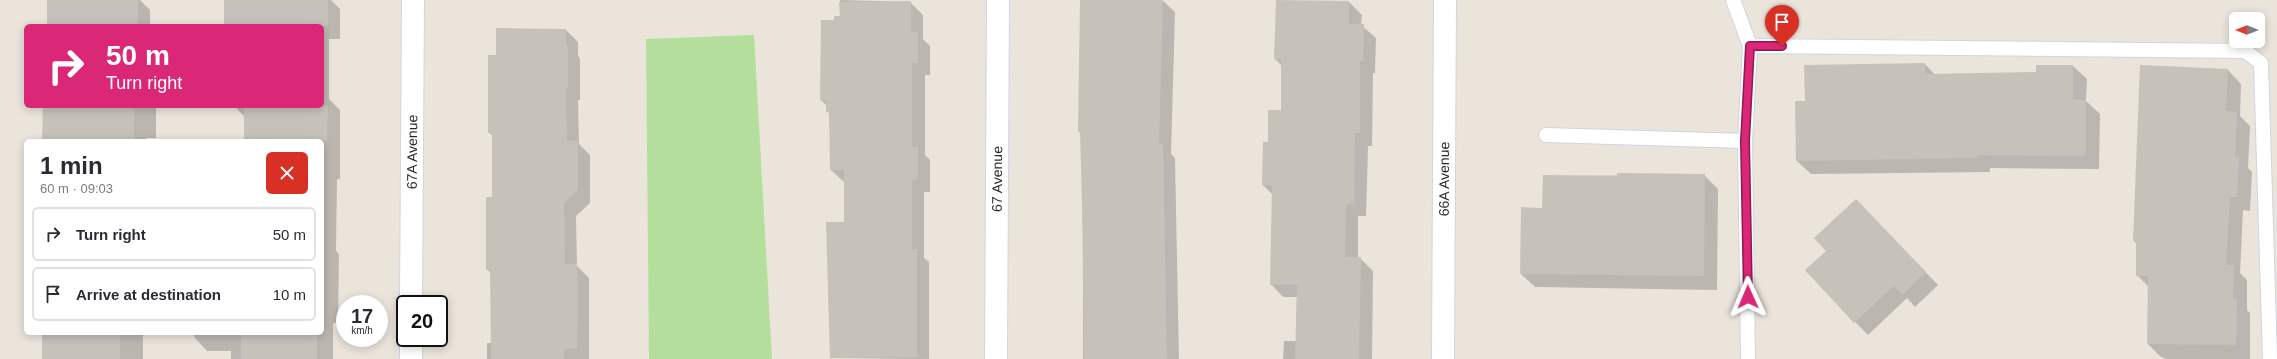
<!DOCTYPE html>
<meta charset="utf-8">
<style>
body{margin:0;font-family:Arial,sans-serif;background:#f2f2f3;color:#2b2b33;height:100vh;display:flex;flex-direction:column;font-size:15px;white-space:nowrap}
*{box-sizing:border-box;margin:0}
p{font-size:13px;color:#7c7c81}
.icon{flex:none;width:22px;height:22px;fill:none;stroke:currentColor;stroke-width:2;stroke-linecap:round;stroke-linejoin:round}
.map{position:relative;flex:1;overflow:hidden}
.panel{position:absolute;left:24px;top:139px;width:300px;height:196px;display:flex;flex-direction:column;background:#fff;border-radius:6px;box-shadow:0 2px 10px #0003}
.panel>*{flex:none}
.top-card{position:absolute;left:24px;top:24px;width:300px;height:84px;border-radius:6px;box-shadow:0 2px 10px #0003;background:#db2777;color:#fff;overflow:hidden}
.needle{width:26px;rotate:270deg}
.fabs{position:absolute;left:2229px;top:12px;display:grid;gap:8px}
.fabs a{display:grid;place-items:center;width:36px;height:36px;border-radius:6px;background:#fff;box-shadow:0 2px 10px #0003;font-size:20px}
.speed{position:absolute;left:336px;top:295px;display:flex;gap:8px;font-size:20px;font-weight:700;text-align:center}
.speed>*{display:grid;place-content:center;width:52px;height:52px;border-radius:50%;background:#fff;box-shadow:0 2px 10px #0003;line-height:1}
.speed small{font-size:10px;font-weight:400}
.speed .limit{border:2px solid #111;border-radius:6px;background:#fff;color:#111}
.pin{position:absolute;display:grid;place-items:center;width:34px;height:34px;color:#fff;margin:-41px -17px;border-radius:50% 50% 50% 0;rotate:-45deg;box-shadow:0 0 4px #0007}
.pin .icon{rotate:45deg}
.me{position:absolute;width:44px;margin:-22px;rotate:359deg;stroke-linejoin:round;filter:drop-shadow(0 0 3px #0008)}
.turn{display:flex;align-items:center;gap:14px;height:84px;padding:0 16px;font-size:18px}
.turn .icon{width:52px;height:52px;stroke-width:2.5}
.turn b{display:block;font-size:28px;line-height:34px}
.round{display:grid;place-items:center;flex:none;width:42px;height:42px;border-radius:6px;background:#f2f2f3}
.overview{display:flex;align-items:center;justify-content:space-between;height:68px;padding:0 16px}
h1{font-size:24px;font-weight:800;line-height:30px}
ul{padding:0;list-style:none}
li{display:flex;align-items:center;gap:12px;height:54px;margin:0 8px 6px;padding:0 8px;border:2px solid #e1e1e2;border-radius:6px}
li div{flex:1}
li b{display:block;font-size:15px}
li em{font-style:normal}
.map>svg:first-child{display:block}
</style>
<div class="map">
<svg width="2277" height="359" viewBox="0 0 2277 359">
<rect width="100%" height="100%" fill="#eae4db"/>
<path fill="#b3de9b" d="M 754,35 L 772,359 L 649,359 L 646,39 Z"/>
<path fill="#0003" d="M 48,0 L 140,0 L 150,10 L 150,26 L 49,26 Z
M 225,0 L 331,0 L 340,9 L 340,39 L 329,39 L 329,99 L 340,110 L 340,179 L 337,179 L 336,251 L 339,254 L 338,323 L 333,323 L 333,359 L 231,359 L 231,351 L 207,351 L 195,338 L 194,333 L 322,333 L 322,141 L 245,141 L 245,117 L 237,109 L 237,106 L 322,106 L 322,26 L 225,26 Z
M 840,0 L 910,2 L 923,15 L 923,39 L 930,46 L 930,75 L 925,75 L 925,155 L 930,160 L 930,192 L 924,192 L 924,258 L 929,262 L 929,359 L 831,358 L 845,223 L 845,183 L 831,170 L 830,114 L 827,111 L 827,106 L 821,100 L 835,21 L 841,17 Z
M 1081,0 L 1162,0 L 1175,12 L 1171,154 L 1175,158 L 1179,359 L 1083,359 L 1083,204 L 1081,133 L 1079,131 Z
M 1349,2 L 1362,15 L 1361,25 L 1376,38 L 1375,73 L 1373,73 L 1372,146 L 1368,146 L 1366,216 L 1358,216 L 1358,258 L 1360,258 L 1373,271 L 1372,359 L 1283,359 L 1284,341 L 1296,341 L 1297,297 L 1283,297 L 1271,284 L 1273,195 L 1263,185 L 1269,143 L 1282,111 L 1282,66 L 1275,59 Z
M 566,30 L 578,42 L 578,56 L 580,59 L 580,100 L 578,100 L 579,144 L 590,155 L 590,203 L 576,216 L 577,266 L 589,278 L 589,359 L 487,359 L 487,343 L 492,343 L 491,273 L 487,269 L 493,198 L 493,136 L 489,133 L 497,56 Z
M 1925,64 L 1935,75 L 2037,73 L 2073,66 L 2087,79 L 2086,101 L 2100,114 L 2099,169 L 1990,168 L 1990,172 L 1811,174 L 1797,161 L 1806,102 Z
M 2228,70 L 2241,84 L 2240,116 L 2250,126 L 2248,168 L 2252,172 L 2250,211 L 2243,210 L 2240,273 L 2247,280 L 2247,310 L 2250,313 L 2250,359 L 2166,359 L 2161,357 L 2148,344 L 2149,287 L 2137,275 L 2137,245 L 2134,241 Z
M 43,106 L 154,106 L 156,108 L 156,138 L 146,138 L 146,141 L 43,141 Z
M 1704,175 L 1718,189 L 1717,290 L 1535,287 L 1521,274 L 1543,209 L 1544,176 Z
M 1856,200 L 1938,285 L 1915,307 L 1907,298 L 1868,335 L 1806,271 L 1827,251 Z
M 42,333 L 143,333 L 143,359 L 42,359 Z"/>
<path fill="#c6c2ba" d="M 47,0 L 138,0 L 138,26 L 47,26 Z
M 224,0 L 328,0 L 328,26 L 224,26 Z
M 1080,0 L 1163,0 L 1159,144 L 1163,144 L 1167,359 L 1084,359 L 1082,204 L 1080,132 L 1078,132 Z
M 1276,0 L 1349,1 L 1349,24 L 1364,24 L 1363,61 L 1360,61 L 1360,133 L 1355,133 L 1354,204 L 1346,204 L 1345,257 L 1361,257 L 1359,359 L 1295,359 L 1297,285 L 1270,285 L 1272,185 L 1262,185 L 1263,142 L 1268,142 L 1268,110 L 1281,110 L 1281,59 L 1274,59 Z
M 911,1 L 911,32 L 918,32 L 918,63 L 912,63 L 912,147 L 918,147 L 918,180 L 912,180 L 912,249 L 917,249 L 917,357 L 830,358 L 826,222 L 844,222 L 844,170 L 830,170 L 829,112 L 826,112 L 826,100 L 820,100 L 821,20 L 834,20 L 834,16 L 840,16 L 839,2 Z
M 496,28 L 566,29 L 566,45 L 568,45 L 568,88 L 566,88 L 567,141 L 578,141 L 578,190 L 564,203 L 565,264 L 577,264 L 578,298 L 577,349 L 564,349 L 564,359 L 491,359 L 490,269 L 486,270 L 486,197 L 492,197 L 492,133 L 488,133 L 488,55 L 496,55 Z
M 1925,63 L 1925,74 L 2036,72 L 2036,65 L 2073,65 L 2073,99 L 2086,100 L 2086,156 L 1977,155 L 1977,158 L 1796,161 L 1795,101 L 1805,101 L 1804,65 Z
M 2140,65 L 2228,69 L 2226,111 L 2237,112 L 2235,157 L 2239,158 L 2237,197 L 2230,197 L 2226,265 L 2234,265 L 2233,299 L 2237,299 L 2236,345 L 2147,344 L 2148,276 L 2136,276 L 2136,241 L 2133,241 Z
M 43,106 L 134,106 L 134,141 L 42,141 Z
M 244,106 L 328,106 L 327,141 L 244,141 Z
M 1617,173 L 1705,174 L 1704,276 L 1520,274 L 1521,207 L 1542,208 L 1543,175 L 1617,176 Z
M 1856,199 L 1926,272 L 1902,295 L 1894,286 L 1854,323 L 1805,270 L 1826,251 L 1814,238 Z
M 42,333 L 120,333 L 120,359 L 42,359 Z
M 241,333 L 317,333 L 317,359 L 241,359 Z"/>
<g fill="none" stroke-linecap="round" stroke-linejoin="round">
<g stroke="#d1d4e1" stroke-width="16">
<path id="service" d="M 1733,0 L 1750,46 L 1745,141 L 1748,359
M 1750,46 L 2245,51 L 2261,63 L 2270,359
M 1546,135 L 1745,141"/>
</g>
<g stroke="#d1d4e1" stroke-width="24">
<g id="minor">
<path id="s1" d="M 411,304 L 413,0"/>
<path d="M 411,359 L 411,338"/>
<path id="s2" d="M 996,359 L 998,0"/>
<path id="s3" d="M 1443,359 L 1445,0"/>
</g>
</g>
<use href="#service" stroke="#fff" stroke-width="14"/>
<use href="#minor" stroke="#fff" stroke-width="22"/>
</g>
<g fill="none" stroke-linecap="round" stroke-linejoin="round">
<g stroke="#8e194d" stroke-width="10">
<path id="route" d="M 1748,297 L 1745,141 L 1750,46 L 1782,46"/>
</g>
<use href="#route" stroke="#db2777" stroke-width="7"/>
</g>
<g text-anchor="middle" stroke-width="3" stroke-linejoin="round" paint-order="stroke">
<g font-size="14" fill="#292929" stroke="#fff">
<text dy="5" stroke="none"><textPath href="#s1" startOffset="152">67A Avenue</textPath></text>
<text dy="5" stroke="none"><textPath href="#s2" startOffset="180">67 Avenue</textPath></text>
<text dy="5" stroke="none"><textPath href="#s3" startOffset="180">66A Avenue</textPath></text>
</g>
</g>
</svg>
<div class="fabs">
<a><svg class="needle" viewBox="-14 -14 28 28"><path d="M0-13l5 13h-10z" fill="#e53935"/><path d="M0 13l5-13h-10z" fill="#7c7c81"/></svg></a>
</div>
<div class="speed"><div>17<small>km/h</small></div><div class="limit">20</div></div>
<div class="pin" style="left:1782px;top:46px;background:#d93025"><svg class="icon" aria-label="arrive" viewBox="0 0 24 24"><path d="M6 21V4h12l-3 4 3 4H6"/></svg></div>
<svg class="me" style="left:1748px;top:297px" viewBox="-20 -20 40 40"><path d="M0-17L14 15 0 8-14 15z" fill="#db2777" stroke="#fff" stroke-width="4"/></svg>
<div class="top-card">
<div class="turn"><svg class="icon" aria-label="right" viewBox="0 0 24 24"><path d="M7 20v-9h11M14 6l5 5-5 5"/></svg><div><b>50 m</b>Turn right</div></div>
</div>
<section class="panel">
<div class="overview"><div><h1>1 min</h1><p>60 m · 09:03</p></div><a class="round" style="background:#d93025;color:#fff"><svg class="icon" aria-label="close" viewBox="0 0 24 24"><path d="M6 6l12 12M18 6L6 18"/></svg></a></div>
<ul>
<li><svg class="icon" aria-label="right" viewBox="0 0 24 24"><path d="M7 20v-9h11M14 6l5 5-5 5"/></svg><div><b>Turn right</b></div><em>50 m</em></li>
<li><svg class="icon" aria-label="arrive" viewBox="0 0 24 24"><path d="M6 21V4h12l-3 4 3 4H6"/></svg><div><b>Arrive at destination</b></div><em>10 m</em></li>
</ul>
</section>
</div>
